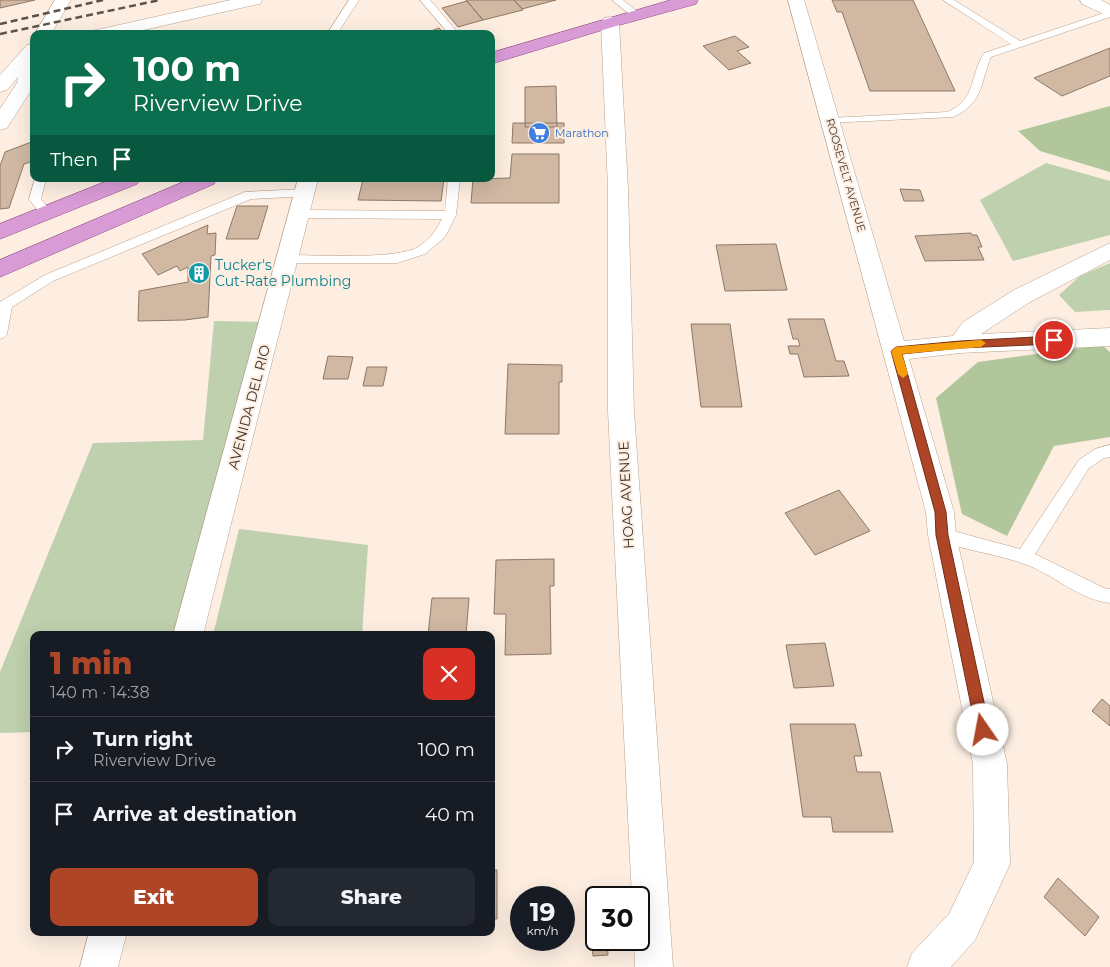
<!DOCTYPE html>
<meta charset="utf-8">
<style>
body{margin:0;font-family:Montserrat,sans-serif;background:#242831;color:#f1f3f6;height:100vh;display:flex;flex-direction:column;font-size:19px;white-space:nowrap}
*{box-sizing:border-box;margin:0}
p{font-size:16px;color:#9ea1a6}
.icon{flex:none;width:28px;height:28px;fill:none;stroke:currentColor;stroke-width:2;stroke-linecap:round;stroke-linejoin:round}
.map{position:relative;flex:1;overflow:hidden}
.side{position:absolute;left:30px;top:631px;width:465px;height:305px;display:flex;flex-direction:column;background:#171b24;border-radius:10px;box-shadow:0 5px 20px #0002}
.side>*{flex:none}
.top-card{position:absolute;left:30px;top:30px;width:465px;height:152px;border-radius:10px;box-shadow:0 5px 20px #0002;background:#0b6e4f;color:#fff;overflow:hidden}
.speed{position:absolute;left:510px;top:886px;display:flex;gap:10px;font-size:25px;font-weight:700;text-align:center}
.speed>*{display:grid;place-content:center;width:65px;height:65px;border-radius:50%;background:#171b24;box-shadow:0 5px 20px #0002;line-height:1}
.speed small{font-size:12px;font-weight:400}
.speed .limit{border:2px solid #111;border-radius:8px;background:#fff;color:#111}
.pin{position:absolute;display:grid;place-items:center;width:42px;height:42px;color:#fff;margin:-21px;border:2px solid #fff;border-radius:50%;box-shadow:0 1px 5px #0007}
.me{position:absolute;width:55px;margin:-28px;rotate:348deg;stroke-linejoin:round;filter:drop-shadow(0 0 4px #0008)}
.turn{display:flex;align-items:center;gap:18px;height:105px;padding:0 20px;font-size:22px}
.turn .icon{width:65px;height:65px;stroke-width:2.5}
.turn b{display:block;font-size:35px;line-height:42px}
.then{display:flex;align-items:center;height:48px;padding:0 20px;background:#0003;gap:10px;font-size:19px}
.round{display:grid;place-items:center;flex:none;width:52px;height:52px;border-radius:10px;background:#242831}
.headline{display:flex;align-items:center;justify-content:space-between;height:85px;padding:0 20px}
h1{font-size:30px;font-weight:800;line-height:38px;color:#ae4527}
.cta{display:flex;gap:10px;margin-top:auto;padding:10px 20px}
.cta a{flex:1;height:58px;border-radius:10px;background:#ae4527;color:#fff;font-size:20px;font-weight:800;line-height:58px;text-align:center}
.cta a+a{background:#242831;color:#f1f3f6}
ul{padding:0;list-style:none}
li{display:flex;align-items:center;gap:15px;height:65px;padding:0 20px;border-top:1px solid #363941}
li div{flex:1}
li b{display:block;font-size:19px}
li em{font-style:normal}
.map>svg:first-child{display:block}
</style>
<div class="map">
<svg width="1110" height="967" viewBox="0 0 1110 967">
<rect width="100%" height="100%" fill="#fdeee1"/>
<path fill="#bfd0ae" d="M 1046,163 L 1110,181 L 1110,235 L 1013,261 L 980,200 Z
M 1110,263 L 1110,310 L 1075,312 L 1059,295 L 1080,276 Z
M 214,321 L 264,322 L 179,635 L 34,635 L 34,732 L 0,733 L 0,672 L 93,443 L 203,440 Z
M 239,529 L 368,545 L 362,635 L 213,635 Z"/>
<path fill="#b1c79b" d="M 1110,106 L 1110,172 L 1040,151 L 1018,131 Z
M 1102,345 L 1110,352 L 1110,437 L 1054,446 L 1007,536 L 962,514 L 936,398 L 978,362 Z"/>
<path fill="#d0b8a3" stroke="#8f7966" d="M 0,0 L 35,0 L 0,8 Z
M 466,0 L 514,0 L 523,10 L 483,20 Z
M 514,0 L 556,0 L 522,9 Z
M 832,0 L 913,0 L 955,91 L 870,91 L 842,12 L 837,12 Z
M 467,1 L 483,20 L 458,27 L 442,8 Z
M 439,28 L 445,34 L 423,34 Z
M 735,36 L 749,47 L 737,51 L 751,63 L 729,70 L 703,46 Z
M 1110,48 L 1110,76 L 1062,96 L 1034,78 Z
M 556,86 L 557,127 L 525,127 L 525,87 Z
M 513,123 L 564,123 L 564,143 L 512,143 Z
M 34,141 L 34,161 L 24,164 L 9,208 L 0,209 L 0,166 L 5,152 Z
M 512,154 L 559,154 L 559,203 L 471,203 L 473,179 L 510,178 Z
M 363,179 L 444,179 L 441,201 L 358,200 Z
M 900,189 L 920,190 L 924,201 L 904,201 Z
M 237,206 L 268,206 L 258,239 L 226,239 Z
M 208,225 L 207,234 L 216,233 L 215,255 L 211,256 L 208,317 L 185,320 L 138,321 L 139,291 L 188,282 L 188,267 L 180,271 L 177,266 L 158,275 L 142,254 Z
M 971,233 L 972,235 L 977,235 L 982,247 L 978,247 L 984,260 L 925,261 L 915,236 Z
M 776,244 L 787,290 L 725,291 L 716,245 Z
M 788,319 L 824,319 L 836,361 L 844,361 L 849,376 L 804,377 L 798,354 L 790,354 L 788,346 L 800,346 L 798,339 L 793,339 Z
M 691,324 L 730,324 L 742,407 L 701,407 Z
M 328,356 L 353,357 L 348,379 L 323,379 Z
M 508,364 L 562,365 L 562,382 L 559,382 L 559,434 L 505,434 Z
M 367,367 L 387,367 L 383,386 L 363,386 Z
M 839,490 L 870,531 L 815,555 L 785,513 Z
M 554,559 L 554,586 L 550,586 L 551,654 L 505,655 L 506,614 L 494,614 L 496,560 Z
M 432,598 L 469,598 L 466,635 L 428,635 Z
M 825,643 L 834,686 L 794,688 L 786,645 Z
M 1102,699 L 1110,706 L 1110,726 L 1092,711 Z
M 790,724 L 855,724 L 862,756 L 854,756 L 857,772 L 880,772 L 893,832 L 833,832 L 831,817 L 803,817 Z
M 491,870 L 497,870 L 497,919 L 491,919 Z
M 1058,878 L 1099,917 L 1085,936 L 1044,897 Z
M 590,918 L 596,918 L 596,940 L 607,940 L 608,955 L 593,956 Z"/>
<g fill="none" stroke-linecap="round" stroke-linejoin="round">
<g stroke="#b9a28e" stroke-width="1">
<path id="lane" d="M 349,0 L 359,0 L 337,34 L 327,34 Z
M 420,0 L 430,0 L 459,34 L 449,34 Z
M 612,0 L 623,0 L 641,15 L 639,17 L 633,17 Z
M 943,0 L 954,0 L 1020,41 L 1110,11 L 1110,17 L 991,57 C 980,84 983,104 953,117 L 826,123 L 825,121 L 826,119 L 830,118 L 947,112 C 977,99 969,77 984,53 L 1011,44 Z
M 35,179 L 46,179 L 41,199 L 52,213 L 50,216 L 42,216 L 29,199 Z
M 448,179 L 460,179 L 456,215 L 445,237 L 425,254 L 397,263 L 288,263 L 282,259 L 288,255 C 316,255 397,260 418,247 C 429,240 436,231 442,219 L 300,218 L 294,214 L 300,210 L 445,211 Z
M 306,189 L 310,190 L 312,193 L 310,196 L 251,199 L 53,281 L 12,307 L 7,334 L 5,337 L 0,339 L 0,302 L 45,275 L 245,192 Z
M 1110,445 L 1110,457 L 1104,458 L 1089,468 L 1035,554 L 1104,588 L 1110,589 L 1110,603 C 1081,600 1056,577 1030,566 C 999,554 967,551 936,540 L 934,535 L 936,530 L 942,528 L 1020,549 L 1079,460 L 1095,449 Z"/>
</g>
<g stroke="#b9a28e" stroke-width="1">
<path id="street" d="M 231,0 L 262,0 L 260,4 L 254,5 L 126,34 L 92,34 L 95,30 L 101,29 Z
M 788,0 L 804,0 L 904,341 L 953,336 L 963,322 L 1014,290 L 1110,243 L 1110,260 L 1030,302 L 981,334 L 1110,328 L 1110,346 L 960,353 L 909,359 L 954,512 L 956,535 L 1007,764 L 1010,864 L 975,940 L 951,967 L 907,967 L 912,953 L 949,914 L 974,862 L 973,764 L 928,535 L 926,512 Z
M 1080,0 L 1101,0 L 1110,5 L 1110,17 L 1082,4 Z
M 610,17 L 616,18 L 619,22 L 628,189 L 634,411 L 673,967 L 635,967 L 634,940 L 639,940 L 639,898 L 632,898 L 608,411 L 608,189 L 601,22 L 604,18 Z
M 298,179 L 318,179 L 203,635 L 173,635 Z
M 89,932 L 127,932 L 118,967 L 80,967 Z"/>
</g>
<g stroke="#b9a28e" stroke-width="1">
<path id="secondary" d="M 55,0 L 71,0 L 51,34 L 34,35 Z
M 34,44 L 34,86 L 7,128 L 0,130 L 0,109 L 17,83 L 18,77 L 7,90 L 0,92 L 0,75 L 27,45 Z"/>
</g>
<g stroke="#924d8a" stroke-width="1">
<path id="primary" d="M 671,0 L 698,0 L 696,4 L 616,26 L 491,64 L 491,53 Z
M 112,179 L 140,179 L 137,184 L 0,239 L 0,224 Z
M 190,179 L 217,179 L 214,184 L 0,277 L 0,260 Z"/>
</g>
<use href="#lane" fill="#fff" fill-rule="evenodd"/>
<use href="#street" fill="#fff" fill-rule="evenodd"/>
<use href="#secondary" fill="#fff" fill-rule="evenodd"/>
<use href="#primary" fill="#d99bd6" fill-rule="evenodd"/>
<path stroke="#5d534a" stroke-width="2.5" stroke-dasharray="7 4" stroke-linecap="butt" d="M 0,24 L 103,0
M 0,34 L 160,0"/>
</g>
<path fill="#ae4527" stroke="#712d19" d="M 1054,336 L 1059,340 L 1054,344 L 960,348 L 902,354 L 946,512 L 948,535 L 990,730 L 988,735 L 983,737 L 978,735 L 976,730 L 936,535 L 935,512 L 891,351 L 896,347 L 960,341 Z"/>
<path fill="#f59e0b" d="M 981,340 L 986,343 L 981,347 L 902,354 L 908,374 L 903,378 L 898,374 L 891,351 L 896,347 Z"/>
<defs>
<g id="supermarket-disc" transform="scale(1.125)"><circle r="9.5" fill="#3f7fe0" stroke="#fdeee1"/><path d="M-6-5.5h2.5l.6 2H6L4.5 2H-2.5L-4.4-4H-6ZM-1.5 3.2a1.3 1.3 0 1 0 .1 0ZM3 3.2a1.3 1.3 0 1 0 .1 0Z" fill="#fff"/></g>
<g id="building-disc" transform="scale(1.125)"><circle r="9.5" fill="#0f9aa8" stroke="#fdeee1"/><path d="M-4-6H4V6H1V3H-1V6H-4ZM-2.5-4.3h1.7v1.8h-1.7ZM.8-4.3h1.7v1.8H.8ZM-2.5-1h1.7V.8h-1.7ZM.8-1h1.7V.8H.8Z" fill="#fff"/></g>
</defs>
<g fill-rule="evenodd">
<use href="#supermarket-disc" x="539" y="133"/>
<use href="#building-disc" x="199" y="273"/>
</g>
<g text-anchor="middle" stroke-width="4" stroke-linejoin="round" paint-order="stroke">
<g font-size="11" fill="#366cbe" stroke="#fdeee1" text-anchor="start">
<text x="555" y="137">Marathon</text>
</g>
<g font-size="11" fill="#3f362e" stroke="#fdeee1">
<text transform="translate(846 175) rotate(74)" y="4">ROOSEVELT AVENUE</text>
</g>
<g font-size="14" fill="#0d838f" stroke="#fdeee1" text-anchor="start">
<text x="215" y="270">Tucker's<tspan x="215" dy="16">Cut-Rate Plumbing</tspan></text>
</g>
<g font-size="14" fill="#3f362e" stroke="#fdeee1">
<text transform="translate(249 407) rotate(-75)" y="5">AVENIDA DEL RIO</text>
<text transform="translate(626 495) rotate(-93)" y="5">HOAG AVENUE</text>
</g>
</g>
</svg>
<div class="speed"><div>19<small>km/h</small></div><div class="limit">30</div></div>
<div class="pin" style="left:1054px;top:340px;background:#d93025"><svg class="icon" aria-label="arrive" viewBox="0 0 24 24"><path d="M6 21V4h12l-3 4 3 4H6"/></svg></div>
<svg class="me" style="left:983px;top:730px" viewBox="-20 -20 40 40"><circle r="19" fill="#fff"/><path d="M0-13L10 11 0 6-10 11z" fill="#ae4527"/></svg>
<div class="top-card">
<div class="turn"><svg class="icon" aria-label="right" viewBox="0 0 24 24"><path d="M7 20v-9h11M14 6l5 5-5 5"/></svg><div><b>100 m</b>Riverview Drive</div></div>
<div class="then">Then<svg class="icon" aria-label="arrive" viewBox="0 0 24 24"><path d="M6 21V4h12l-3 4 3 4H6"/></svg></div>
</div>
<section class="side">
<div class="headline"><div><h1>1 min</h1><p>140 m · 14:38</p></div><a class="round" style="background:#d93025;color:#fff"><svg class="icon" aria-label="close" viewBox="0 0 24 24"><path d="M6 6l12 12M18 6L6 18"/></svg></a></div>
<ul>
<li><svg class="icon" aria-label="right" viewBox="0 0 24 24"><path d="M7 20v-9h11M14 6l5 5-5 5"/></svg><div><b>Turn right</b><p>Riverview Drive</p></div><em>100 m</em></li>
<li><svg class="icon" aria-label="arrive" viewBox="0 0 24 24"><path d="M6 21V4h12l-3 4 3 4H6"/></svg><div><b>Arrive at destination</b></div><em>40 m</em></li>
</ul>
<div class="cta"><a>Exit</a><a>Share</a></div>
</section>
</div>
